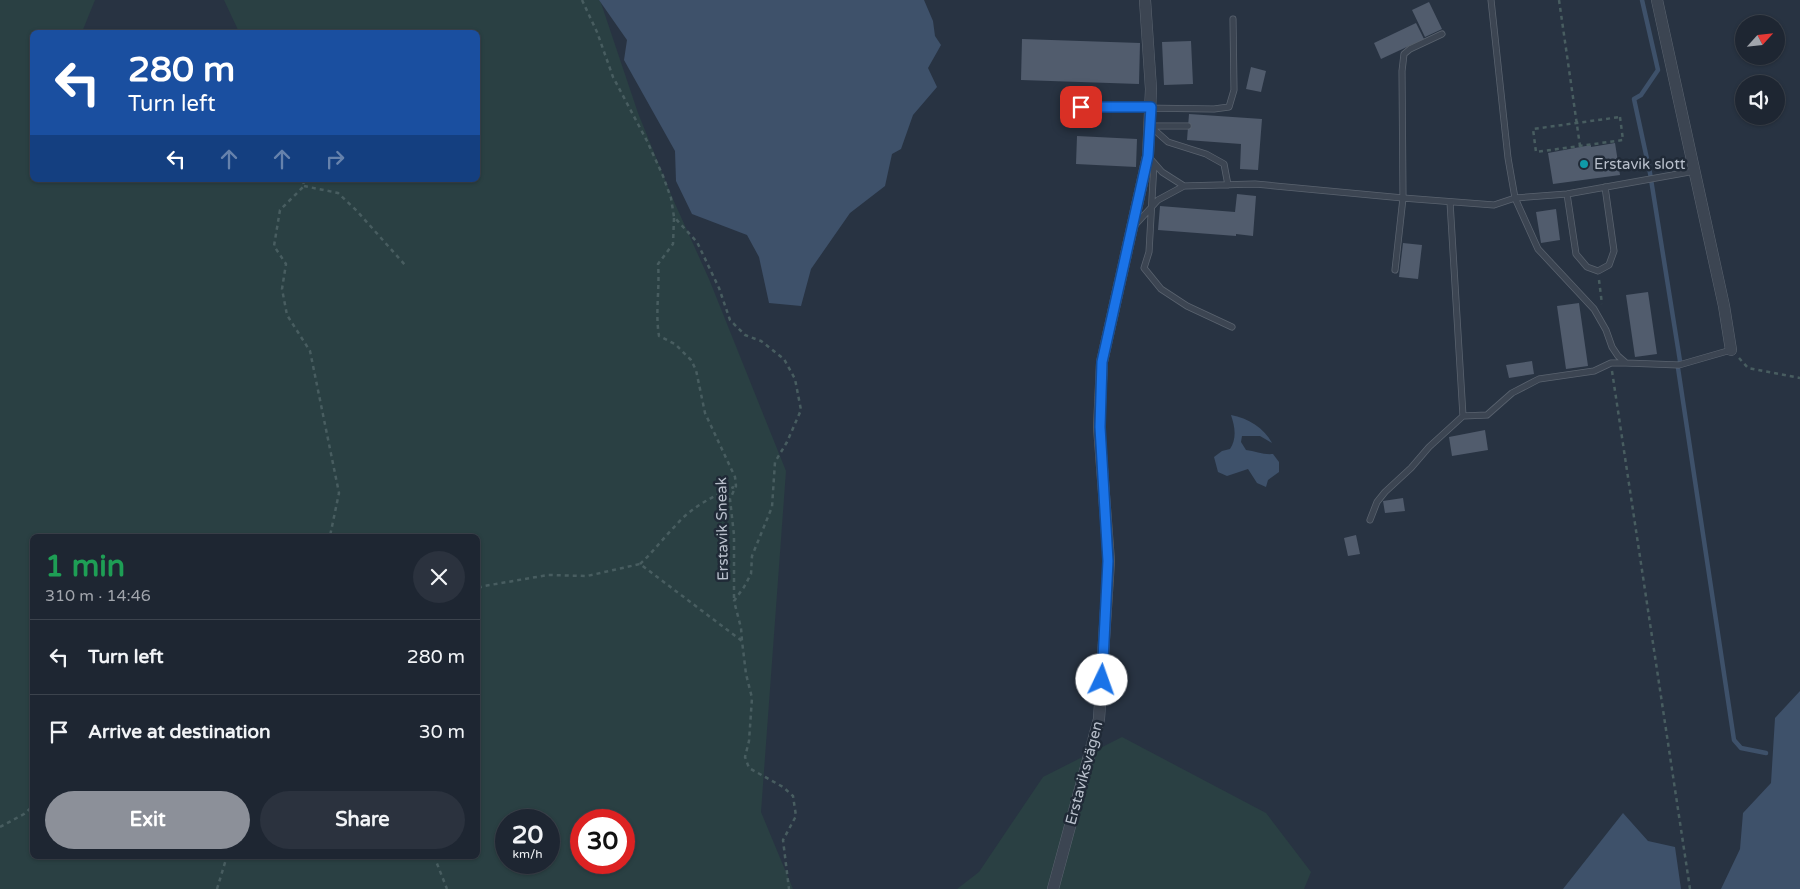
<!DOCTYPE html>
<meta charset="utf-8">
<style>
body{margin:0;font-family:"Varela Round",sans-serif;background:#2b323e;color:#f1f3f6;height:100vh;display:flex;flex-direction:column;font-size:19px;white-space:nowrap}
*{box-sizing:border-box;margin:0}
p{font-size:16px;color:#a1a5ac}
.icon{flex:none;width:28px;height:28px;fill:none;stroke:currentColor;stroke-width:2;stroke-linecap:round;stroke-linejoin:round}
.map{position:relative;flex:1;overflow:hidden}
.panel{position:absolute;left:30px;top:534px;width:450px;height:325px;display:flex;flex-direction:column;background:#1e2632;border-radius:8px;box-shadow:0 1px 4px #0004,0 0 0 1px #3c434d}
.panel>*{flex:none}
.banner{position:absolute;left:30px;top:30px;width:450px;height:152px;border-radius:8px;box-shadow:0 1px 4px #0004,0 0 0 1px #3c434d;background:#1a4fa0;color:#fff;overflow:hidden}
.needle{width:32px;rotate:63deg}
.buttons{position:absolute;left:1735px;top:15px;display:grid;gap:10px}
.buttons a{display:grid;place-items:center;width:50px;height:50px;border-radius:50%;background:#1e2632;box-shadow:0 1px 4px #0004,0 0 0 1px #3c434d;font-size:25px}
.speed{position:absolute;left:495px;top:809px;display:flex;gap:10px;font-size:25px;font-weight:700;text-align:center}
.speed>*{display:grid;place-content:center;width:65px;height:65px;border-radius:50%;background:#1e2632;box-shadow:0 1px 4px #0004,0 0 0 1px #3c434d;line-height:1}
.speed small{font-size:12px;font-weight:400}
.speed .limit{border:8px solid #d22;background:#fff;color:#111}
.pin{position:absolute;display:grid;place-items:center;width:42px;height:42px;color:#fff;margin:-21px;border-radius:10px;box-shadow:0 2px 8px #0006}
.me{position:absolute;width:55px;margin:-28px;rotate:3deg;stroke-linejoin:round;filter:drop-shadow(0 0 4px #0008)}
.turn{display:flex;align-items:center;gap:18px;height:105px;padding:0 15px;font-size:22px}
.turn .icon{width:65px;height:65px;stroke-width:2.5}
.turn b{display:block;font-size:35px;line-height:42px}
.lanes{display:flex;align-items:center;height:48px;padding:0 15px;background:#0003;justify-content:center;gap:25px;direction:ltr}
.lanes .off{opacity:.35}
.round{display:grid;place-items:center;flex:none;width:52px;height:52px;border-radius:26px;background:#2b323e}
.summary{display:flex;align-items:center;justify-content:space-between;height:85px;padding:0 15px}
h1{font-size:30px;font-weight:700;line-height:38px;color:#1e9e55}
.cta{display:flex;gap:10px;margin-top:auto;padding:10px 15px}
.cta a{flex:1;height:58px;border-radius:30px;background:#8c9099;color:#fff;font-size:20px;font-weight:700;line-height:58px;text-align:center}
.cta a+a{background:#2b323e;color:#f1f3f6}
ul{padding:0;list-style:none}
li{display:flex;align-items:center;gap:15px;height:75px;padding:0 15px;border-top:1px solid #3c434d}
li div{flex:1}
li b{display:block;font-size:19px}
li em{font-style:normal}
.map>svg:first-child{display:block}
</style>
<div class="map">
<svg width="1800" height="889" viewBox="0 0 1800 889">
<rect width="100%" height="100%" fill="#283342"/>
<path fill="#2a4043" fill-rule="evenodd" d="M 0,0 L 95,0 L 82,32 L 32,32 L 32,180 L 478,180 L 478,32 L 239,32 L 224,0 L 600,0 L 638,113 L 672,197 L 709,279 L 786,471 L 761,812 L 793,889 L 0,889 ZM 32,536 L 478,536 L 478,856 L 32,856 ZM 506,820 L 549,820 L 549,862 L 506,862 ZM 581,820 L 624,820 L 624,862 L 581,862 Z
M 1122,737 L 1266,813 L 1311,872 L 1304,889 L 957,889 L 979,872 L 1043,777 Z"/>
<path fill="#3e516a" d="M 599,0 L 924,0 L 933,21 L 935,36 L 941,45 L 928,68 L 937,87 L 913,115 L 901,149 L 892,154 L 885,186 L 850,213 L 811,269 L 801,306 L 769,303 L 759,257 L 747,235 L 692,214 L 676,181 L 675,151 L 624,60 L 627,40 Z
M 1231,415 C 1248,418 1264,428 1272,443 L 1260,436 L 1242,436 L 1241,442 L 1246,450 C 1255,451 1264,455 1273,454 L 1279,462 L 1279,472 L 1268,480 L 1266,487 L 1257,483 L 1248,469 L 1227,476 L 1218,472 L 1214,457 L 1222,451 L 1230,449 C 1237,438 1235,427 1231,415 Z
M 1800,691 L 1800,889 L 1721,889 L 1740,849 L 1743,813 L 1771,783 L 1775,718 Z
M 1623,813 L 1648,841 L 1675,847 L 1681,889 L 1563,889 Z"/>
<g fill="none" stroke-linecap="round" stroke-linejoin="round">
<path stroke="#3e516a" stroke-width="4.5" d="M 1642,0 L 1658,70 L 1641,95 L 1634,99 L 1650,173 L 1680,361 L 1678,368 L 1734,740 L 1741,748 L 1766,753"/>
</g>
<path fill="#515c6d" d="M 1429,2 L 1442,29 L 1425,37 L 1412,10 Z
M 1416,23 L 1424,39 L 1381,59 L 1374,43 Z
M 1022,39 L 1140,43 L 1139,84 L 1021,80 Z
M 1191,41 L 1193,84 L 1164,85 L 1162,42 Z
M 1251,67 L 1266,71 L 1261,92 L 1246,89 Z
M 1189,114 L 1262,119 L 1258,170 L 1240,169 L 1241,144 L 1187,140 Z
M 1077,136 L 1137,139 L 1136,167 L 1076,164 Z
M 1615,143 L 1620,175 L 1553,184 L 1548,153 L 1591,145 L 1591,147 Z
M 1237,194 L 1256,196 L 1253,236 L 1236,234 L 1236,236 L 1158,230 L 1160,206 L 1235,212 Z
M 1556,209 L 1560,240 L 1541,243 L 1536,212 Z
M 1403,243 L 1422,245 L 1418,279 L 1399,277 Z
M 1648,292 L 1657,354 L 1635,357 L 1626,295 Z
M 1579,303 L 1588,366 L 1566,369 L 1557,306 Z
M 1532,361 L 1534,374 L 1509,378 L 1506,365 Z
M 1485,430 L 1488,450 L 1452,456 L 1449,437 Z
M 1403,498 L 1405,511 L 1385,513 L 1383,501 Z
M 1356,535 L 1360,554 L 1348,556 L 1344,538 Z"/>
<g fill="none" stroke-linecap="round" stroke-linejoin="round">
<g stroke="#5a636f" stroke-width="7">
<path id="service" d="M 1491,0 L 1508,158 L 1515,198 L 1567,194 L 1695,171
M 1064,107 L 1214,109 L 1229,107 L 1234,90 L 1233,19
M 1188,126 L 1150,126 L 1168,142 L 1206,154 L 1224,164 L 1228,185
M 1148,156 L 1162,172 L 1184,186 L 1255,184 L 1403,198 L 1494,205 L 1515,198 L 1538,249 L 1594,309 L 1606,330 L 1612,347 L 1618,356 L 1626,363 L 1679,365 L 1731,350
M 1154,163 L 1149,252 L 1144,268 L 1161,289 L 1187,306 L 1232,327
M 1567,194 L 1576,254 L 1587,267 L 1598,271 L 1609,265 L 1614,251 L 1605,187
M 1136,224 L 1158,200 L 1184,186
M 1395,270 L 1403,198 L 1402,71 L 1404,54 L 1410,49 L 1442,34
M 1463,416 L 1487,415 L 1512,393 L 1539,379 L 1594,371 L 1611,363 L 1626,363
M 1370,520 L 1377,502 L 1385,492 L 1411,468 L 1429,447 L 1463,416 L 1450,202"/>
</g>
<g stroke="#5a636f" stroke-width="12">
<path id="minor" d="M 1657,0 L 1724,306 L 1731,350
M 1053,889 L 1099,719 L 1109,561 L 1099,427 L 1102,362 L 1148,156 L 1151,89 L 1145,0"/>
</g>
<path stroke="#485d60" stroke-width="2.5" stroke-dasharray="4 4" stroke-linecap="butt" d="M 582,0 L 597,32 L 613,77 L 647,141 L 663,176 L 671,198 L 674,217 L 697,242 L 719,288 L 730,320 L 745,335 L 761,341 L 784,359 L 795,379 L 801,410 L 787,442 L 775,462 L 772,507 L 752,556 L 751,574 L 744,587 L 734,601 L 741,628 L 742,641
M 1559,0 L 1580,146
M 1620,117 L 1623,140 L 1536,152 L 1533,129 Z
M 303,180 L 304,186 L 280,210 L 274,246 L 286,264 L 282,289 L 287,315 L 310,351 L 339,493 L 330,536
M 304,186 L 338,193 L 357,211 L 405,265
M 674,218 L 673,244 L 658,264 C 660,288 655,312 659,336 L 675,344 L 691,360 L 696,370 L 705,413 L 735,477 L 736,486 L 730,499 L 734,535 L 734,601
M 1599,280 L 1602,304
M 1739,358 L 1748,368 L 1800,378
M 1612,371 L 1690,889
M 640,564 C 654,551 665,536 678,523 C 693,506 714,496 734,487
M 478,588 L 484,586 L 548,575 L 587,576 L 640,564 L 742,641 L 746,674 L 752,698 L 749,741 L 745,757 L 749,768 L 783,787 L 793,796 L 796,816 L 783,840 L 789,889
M 0,827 L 24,814 L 32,807
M 434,856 L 447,889
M 217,889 L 227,856"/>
<use href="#service" stroke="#3c4552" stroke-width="5.5"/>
<use href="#minor" stroke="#3c4552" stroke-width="11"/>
</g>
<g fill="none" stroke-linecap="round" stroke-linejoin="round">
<g stroke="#114b97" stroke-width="12">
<path id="route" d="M 1081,107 L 1151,107 L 1148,156 L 1102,362 L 1100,427 L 1108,561 L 1102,680"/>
</g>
<use href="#route" stroke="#1a73e8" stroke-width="9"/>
</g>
<circle fill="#0f9aa8" stroke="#202a37" stroke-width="2" cx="1584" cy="164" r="5"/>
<g text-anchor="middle" stroke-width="5" stroke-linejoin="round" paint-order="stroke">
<g font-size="15" fill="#b9c0cc" stroke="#202a37" text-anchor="start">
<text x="1594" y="169">Erstavik slott</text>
</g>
<g font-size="15" fill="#b9c0cc" stroke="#202a37">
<text transform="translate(722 529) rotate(-91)" y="5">Erstavik Sneak</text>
<text transform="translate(1084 773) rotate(-75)" y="5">Erstaviksvägen</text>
</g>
</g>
</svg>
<div class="buttons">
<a><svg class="needle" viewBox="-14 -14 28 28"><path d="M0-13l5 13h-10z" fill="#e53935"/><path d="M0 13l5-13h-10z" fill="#a1a5ac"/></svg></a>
<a><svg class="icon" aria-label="sound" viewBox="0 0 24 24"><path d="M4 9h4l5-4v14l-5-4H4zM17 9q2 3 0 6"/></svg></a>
</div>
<div class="speed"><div>20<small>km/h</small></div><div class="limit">30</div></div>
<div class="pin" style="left:1081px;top:107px;background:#d93025"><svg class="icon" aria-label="arrive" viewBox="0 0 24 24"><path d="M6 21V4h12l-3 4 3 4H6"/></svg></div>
<svg class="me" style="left:1102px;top:680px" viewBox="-20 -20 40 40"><circle r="19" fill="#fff"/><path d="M0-13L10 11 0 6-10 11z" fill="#1a73e8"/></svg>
<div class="banner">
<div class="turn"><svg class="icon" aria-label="left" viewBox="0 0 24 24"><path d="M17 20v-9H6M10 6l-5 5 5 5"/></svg><div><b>280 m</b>Turn left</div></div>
<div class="lanes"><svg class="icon" aria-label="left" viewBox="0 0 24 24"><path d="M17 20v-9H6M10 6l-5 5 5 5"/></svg><svg class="icon off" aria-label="ahead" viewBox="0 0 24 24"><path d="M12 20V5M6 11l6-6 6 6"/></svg><svg class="icon off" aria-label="ahead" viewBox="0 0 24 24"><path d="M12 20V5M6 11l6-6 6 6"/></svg><svg class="icon off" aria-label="right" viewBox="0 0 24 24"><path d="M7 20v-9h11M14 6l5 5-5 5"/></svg></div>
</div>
<section class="panel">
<div class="summary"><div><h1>1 min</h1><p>310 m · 14:46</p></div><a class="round"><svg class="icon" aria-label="close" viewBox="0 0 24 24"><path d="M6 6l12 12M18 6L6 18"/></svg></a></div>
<ul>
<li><svg class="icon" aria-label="left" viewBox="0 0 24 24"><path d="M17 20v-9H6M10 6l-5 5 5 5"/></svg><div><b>Turn left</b></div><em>280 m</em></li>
<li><svg class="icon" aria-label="arrive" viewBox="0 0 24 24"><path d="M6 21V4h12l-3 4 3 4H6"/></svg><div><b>Arrive at destination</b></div><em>30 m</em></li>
</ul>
<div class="cta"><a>Exit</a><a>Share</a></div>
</section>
</div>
